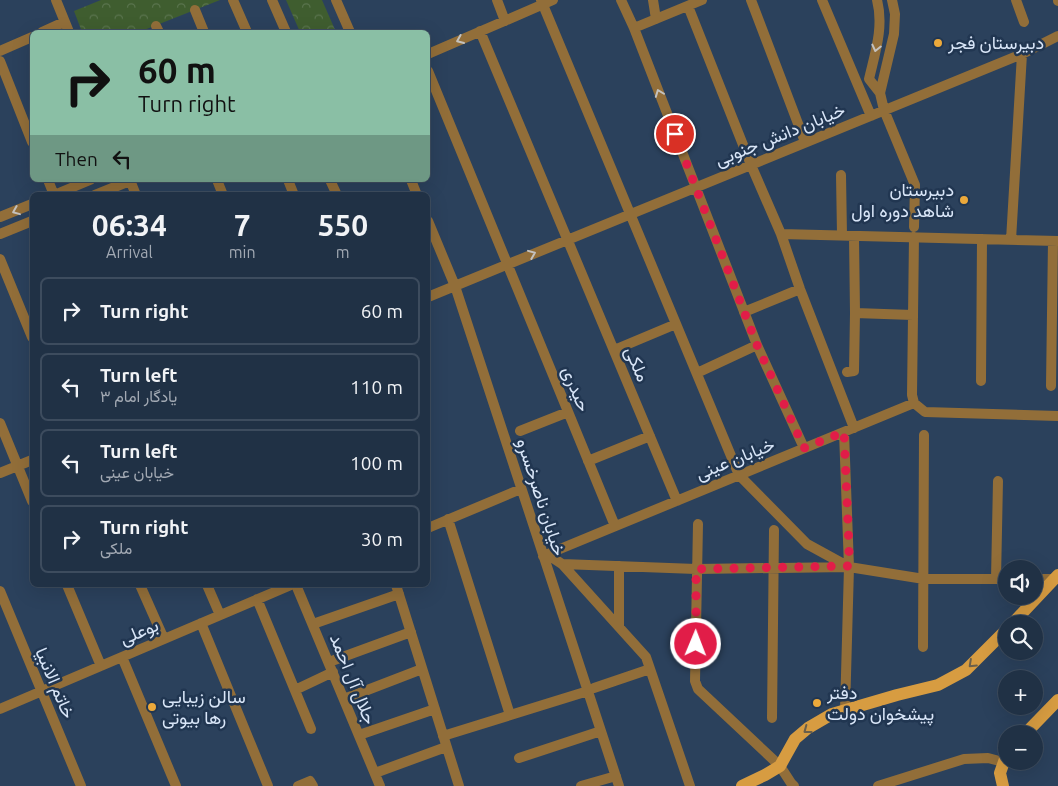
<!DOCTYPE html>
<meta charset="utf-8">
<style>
body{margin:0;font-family:Ubuntu,Vazirmatn,sans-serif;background:#28394c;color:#f1f3f6;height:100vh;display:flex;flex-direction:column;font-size:19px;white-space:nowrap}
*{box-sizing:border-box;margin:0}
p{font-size:16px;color:#a2a9b3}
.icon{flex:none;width:28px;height:28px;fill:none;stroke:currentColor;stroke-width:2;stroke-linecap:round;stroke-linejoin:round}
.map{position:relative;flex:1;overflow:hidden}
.drawer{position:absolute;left:30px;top:192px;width:400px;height:395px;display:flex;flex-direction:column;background:#203145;border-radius:8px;box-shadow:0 5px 20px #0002,0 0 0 1px #3d4c5e}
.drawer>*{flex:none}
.banner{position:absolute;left:30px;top:30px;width:400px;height:152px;border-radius:8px;box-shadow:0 5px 20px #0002,0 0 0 1px #3d4c5e;background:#8abfa5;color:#111;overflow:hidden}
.controls{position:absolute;left:998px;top:560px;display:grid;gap:10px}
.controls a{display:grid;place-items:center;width:45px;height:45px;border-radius:50%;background:#203145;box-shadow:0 5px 20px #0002,0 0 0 1px #3d4c5e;font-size:25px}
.pin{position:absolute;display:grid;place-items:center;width:42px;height:42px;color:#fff;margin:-21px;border:2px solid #fff;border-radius:50%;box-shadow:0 1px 5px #0007}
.me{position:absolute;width:55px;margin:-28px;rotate:1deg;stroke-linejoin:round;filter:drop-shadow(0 0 4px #0008)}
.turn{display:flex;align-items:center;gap:18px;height:105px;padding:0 25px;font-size:22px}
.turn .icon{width:65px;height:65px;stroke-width:2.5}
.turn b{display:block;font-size:35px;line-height:42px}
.then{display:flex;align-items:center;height:48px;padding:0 25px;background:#0003;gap:10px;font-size:19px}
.eta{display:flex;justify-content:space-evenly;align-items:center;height:85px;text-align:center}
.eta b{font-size:30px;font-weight:700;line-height:35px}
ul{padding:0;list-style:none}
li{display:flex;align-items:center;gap:15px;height:68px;margin:0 10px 8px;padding:0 15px;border:2px solid #3d4c5e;border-radius:8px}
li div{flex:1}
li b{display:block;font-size:19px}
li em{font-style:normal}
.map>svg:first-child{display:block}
</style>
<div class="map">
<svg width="1058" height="786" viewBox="0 0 1058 786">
<defs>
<pattern id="forest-crowns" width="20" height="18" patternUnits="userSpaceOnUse" patternTransform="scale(1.25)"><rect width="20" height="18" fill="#3f5d2f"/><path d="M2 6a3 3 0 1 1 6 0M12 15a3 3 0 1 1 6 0" fill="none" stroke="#5a744e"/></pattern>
</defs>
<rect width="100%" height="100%" fill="#2b415c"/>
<path fill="url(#forest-crowns)" d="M 101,0 L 220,0 L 139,32 L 82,32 L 74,11 Z
M 286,0 L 322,0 L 336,32 L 300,32 Z"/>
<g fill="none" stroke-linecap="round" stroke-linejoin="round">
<path stroke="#926e39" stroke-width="10" d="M 56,0 L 69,32
M 233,0 L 247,32
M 272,0 L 286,32
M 336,0 L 350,32
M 497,0 L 505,21
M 541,0 L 739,475 L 807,544 L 849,567 L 924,579 L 1006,579
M 621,0 L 634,28 L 757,345 L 804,448
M 653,0 L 656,19
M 751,0 L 805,142
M 822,0 L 871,116
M 877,0 C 884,27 875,53 869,79 L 880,93
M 892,0 L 895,14 L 894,34 L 880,93 L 884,110 L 915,185 L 914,227
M 1016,0 L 1024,22
M 1058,0 L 1058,1
M 688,6 L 751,165 L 781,234 L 800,289 L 854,428
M 195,10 L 204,32
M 156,26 L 159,32
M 634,28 L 702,0
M 480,31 L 677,501
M 42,32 L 64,22
M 0,51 L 32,37
M 428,54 L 553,0
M 0,61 L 32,142
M 428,71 L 615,526
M 841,175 L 842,235
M 48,180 L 54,195
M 130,180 L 136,195
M 217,180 L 223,195
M 288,180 L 294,195
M 330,180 L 337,195
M 411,180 L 417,195
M 54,195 L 90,180
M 95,195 L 132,180
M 0,217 L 32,204
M 428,221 L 455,286 L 619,786
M 0,234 L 32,221
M 781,234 L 1058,241
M 854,236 L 855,313 L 913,315
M 1011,240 L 1022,54
M 0,259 L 32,337
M 428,297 L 1022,54 L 1058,36
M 744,312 L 800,289
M 614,350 L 676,324
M 847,372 L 854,371 L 855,313
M 697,373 L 757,345
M 981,381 L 982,239
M 1051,386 L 1053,241
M 914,403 L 912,395 L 914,237
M 914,403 L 925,412 L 1058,416
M 0,423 L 32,501
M 520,431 L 568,412
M 844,432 L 849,567 L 845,711
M 588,461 L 650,436
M 0,473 L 32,460
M 448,519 L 510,715
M 698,524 L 695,681 L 698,689 L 780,766 L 791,783 L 794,786
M 428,528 L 521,489
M 547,554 L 562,564 L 696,569 L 848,567
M 543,556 L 914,403
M 562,564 L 646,657 L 690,786
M 996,579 L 998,481
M 1034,579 L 1054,579
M 67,585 L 101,666
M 140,585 L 164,639
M 207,585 L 220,615
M 296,585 L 380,786
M 396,585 L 459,786
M 0,591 L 81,786
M 257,599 L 311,729
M 201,623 L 268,786
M 313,624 L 399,594
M 619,627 L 619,566
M 923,647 L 924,435
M 122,657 L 176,786
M 329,662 L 411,632
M 594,688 L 650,669
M 295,690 L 333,672
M 344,699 L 422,669
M 0,709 L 291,585
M 772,718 L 774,530
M 359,735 L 435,709
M 443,736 L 588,691
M 519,758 L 601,731
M 375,773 L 446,747
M 298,786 L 310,781 L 313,786
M 581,786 L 616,776
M 878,786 L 964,759 L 988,758 L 1003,762"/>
<path stroke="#d79c41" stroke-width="12" d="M 1012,624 L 1058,575
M 1025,734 L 1058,700
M 742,786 L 765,775 L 780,766 L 795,739 L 808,728 L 832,714 L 897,695 L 938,685 L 966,670 L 1006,630
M 1003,786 L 1000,773 L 1006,756"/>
</g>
<defs><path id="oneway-chevron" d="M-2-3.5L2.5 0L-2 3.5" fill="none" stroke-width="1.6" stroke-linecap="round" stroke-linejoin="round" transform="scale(1.25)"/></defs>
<g stroke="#c4c2bf">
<use href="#oneway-chevron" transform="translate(460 40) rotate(157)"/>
<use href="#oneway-chevron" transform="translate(876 48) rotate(103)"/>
<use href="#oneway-chevron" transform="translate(659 93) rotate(-111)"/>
<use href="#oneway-chevron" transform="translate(16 211) rotate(158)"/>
<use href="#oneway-chevron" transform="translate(532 254) rotate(-22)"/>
</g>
<g stroke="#6a5f4b">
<use href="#oneway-chevron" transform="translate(972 664) rotate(137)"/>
<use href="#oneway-chevron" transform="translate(807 730) rotate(143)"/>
</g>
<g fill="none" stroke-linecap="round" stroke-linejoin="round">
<path stroke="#e11d48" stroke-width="9" stroke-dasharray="0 16.2" d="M 675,134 L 757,345 L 804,448 L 844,432 L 849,547 L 849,566 L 696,569 L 696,644"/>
</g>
<g fill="#eca93b" stroke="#213651" stroke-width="2">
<circle cx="938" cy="43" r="5"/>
<circle cx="964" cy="200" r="5"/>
<circle cx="817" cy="703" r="5"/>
<circle cx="152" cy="707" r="5"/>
</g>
<g text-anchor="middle" stroke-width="5" stroke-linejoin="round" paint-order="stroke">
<g font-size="18" fill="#d9e6f8" stroke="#213651" text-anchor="start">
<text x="948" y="49">دبیرستان فجر</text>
<text x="954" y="196" text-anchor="end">دبیرستان<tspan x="954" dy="21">شاهد دوره اول</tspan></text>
<text x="827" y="699">دفتر<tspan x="827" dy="21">پیشخوان دولت</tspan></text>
<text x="162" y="703">سالن زیبایی<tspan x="162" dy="21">رها بیوتی</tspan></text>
</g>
<g font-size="18" fill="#d9e6f8" stroke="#213651">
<text transform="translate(780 135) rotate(-22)" y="6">خیابان دانش جنوبی</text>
<text transform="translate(637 364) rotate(67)" y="6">ملکی</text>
<text transform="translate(576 389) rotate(68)" y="6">حیدری</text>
<text transform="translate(735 459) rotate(-22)" y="6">خیابان عینی</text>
<text transform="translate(541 497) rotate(72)" y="6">خیابان ناصرخسرو</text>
<text transform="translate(139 632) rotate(-23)" y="6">بوعلی</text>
<text transform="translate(353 679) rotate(68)" y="6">جلال آل احمد</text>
<text transform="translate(55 683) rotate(67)" y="6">خاتم الانبیا</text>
</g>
</g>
</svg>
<div class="controls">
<a><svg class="icon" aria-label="sound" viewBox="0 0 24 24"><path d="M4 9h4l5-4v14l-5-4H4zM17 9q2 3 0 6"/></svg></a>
<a><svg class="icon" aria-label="search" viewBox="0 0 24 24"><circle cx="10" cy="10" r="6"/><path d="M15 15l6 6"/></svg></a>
<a>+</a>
<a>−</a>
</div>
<div class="pin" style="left:675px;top:134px;background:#d93025"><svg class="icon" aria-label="arrive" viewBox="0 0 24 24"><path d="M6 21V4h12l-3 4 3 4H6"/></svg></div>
<svg class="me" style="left:696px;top:644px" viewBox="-20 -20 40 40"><circle r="17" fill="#e11d48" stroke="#fff" stroke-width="3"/><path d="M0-11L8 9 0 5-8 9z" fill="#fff"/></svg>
<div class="banner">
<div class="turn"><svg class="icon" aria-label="right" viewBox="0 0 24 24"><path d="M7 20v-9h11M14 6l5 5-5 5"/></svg><div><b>60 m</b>Turn right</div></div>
<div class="then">Then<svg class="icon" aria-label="left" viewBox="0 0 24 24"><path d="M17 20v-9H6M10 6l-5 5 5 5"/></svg></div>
</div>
<section class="drawer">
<div class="eta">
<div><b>06:34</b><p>Arrival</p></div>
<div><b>7</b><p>min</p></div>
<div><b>550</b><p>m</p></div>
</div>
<ul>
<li><svg class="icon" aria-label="right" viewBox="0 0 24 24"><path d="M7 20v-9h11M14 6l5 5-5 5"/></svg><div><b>Turn right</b></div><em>60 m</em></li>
<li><svg class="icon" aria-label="left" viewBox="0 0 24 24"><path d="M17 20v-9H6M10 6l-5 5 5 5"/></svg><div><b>Turn left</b><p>یادگار امام ۳</p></div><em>110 m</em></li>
<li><svg class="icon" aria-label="left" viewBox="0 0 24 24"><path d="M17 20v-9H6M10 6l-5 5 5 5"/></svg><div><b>Turn left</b><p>خیابان عینی</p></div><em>100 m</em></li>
<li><svg class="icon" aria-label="right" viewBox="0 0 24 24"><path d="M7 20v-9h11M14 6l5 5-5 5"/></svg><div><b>Turn right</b><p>ملکی</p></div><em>30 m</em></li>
</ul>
</section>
</div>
